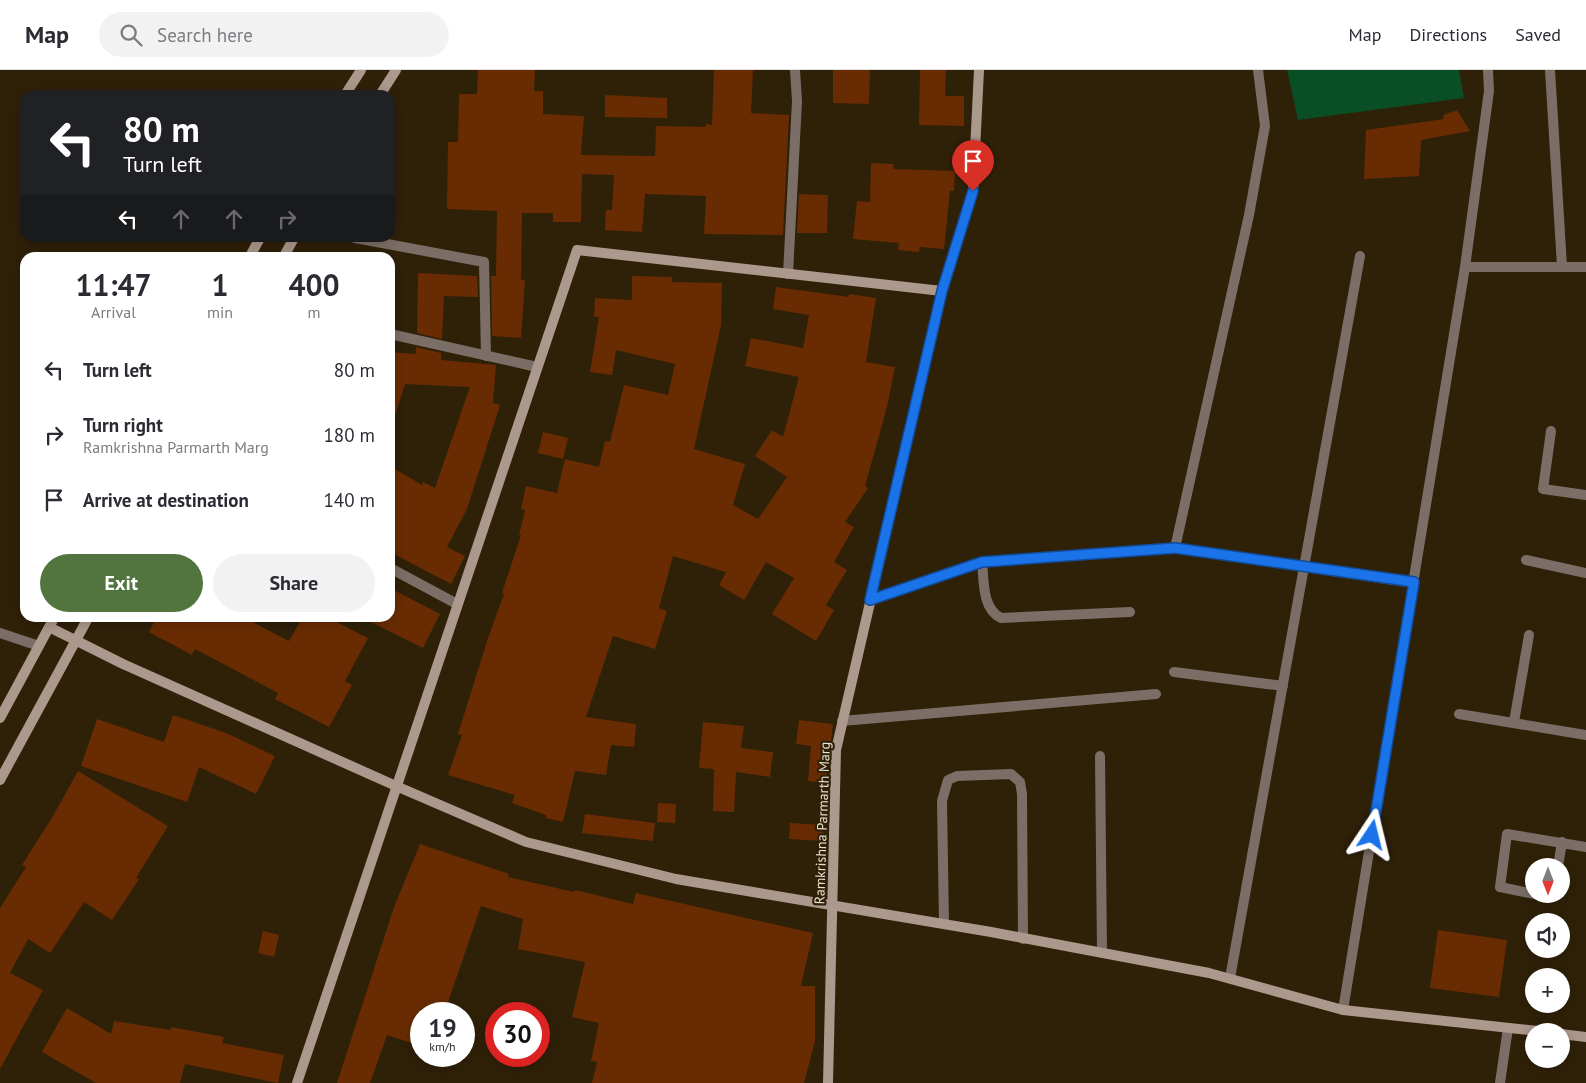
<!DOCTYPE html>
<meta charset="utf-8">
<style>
body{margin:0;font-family:"PT Sans",sans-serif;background:#f2f2f3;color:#2b2b33;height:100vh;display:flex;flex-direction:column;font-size:19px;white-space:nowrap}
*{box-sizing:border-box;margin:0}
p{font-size:16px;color:#7c7c81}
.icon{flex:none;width:28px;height:28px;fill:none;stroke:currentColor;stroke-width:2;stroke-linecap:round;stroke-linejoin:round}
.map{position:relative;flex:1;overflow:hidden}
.side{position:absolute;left:20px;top:182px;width:375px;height:370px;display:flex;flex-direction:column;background:#fff;border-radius:15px;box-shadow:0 2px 12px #0003}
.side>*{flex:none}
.banner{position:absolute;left:20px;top:20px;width:375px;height:152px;border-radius:15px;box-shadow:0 2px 12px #0003;background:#202124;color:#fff;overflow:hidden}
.needle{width:32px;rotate:180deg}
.tools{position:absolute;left:1525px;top:788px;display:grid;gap:10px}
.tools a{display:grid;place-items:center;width:45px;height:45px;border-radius:50%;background:#fff;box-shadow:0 2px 12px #0003;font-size:25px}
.speed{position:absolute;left:410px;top:932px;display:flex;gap:10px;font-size:25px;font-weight:700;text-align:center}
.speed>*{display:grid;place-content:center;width:65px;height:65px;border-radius:50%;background:#fff;box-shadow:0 2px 12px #0003;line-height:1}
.speed small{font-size:12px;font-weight:400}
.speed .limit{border:8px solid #d22;background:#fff;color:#111}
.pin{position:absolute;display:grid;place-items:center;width:42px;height:42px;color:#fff;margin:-51px -21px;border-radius:50% 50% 50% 0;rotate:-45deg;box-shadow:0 0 5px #0007}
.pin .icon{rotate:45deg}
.me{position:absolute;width:55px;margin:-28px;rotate:10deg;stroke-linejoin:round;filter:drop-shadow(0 0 4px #0008)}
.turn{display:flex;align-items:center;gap:18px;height:105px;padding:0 20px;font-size:22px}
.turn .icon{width:65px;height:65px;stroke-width:2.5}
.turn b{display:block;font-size:35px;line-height:42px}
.lanes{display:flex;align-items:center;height:48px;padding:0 20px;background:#0003;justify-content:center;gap:25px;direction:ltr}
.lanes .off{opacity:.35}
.eta{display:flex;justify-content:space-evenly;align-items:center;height:85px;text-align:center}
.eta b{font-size:30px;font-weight:700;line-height:35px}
.button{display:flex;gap:10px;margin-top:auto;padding:10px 20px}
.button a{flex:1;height:58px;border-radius:30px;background:#527540;color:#fff;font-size:20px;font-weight:700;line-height:58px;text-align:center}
.button a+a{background:#f2f2f3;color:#2b2b33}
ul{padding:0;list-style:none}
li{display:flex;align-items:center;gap:15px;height:65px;padding:0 20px}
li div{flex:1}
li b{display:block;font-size:19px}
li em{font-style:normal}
header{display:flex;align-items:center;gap:30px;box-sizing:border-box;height:70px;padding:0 25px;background:#fff;border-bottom:1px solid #e1e1e2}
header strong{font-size:24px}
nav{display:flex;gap:28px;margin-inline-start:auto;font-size:18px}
.search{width:350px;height:45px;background:#f2f2f3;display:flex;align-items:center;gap:12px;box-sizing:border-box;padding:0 18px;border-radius:28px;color:#7c7c81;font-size:19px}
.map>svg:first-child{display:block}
</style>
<header>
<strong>Map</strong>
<div class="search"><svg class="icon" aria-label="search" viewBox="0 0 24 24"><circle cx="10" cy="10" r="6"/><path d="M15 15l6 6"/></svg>Search here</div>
<nav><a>Map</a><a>Directions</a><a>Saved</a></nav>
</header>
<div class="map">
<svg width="1586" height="1013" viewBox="0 0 1586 1013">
<rect width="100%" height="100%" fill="#2f2008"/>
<path fill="#094e25" d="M 1287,0 L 1459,0 L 1464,28 L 1298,50 Z"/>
<path fill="#692c02" d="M 478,0 L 535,0 L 534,21 L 543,21 L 543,44 L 584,46 L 581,85 L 655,86 L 656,56 L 706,57 L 706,54 L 712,55 L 714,0 L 753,0 L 751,43 L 789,45 L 783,165 L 704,164 L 706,126 L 645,124 L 642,162 L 605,160 L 606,140 L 612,140 L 614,105 L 582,104 L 581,152 L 553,152 L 553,143 L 522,143 L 521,210 L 525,210 L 521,268 L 492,266 L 491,206 L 496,206 L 497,141 L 447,139 L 448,72 L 458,72 L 459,24 L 477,24 Z
M 833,0 L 870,0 L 869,34 L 833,33 Z
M 920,0 L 946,0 L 945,26 L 964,26 L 964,56 L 919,55 Z
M 605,25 L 667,28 L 667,48 L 605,47 Z
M 1457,40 L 1470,61 L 1421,70 L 1419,106 L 1364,109 L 1366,60 L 1444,49 L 1443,45 Z
M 871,93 L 894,94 L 893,99 L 955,101 L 954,121 L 950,121 L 944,179 L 920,177 L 919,182 L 898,180 L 899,173 L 853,169 L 857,131 L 870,132 Z
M 799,124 L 828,125 L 827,163 L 797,163 Z
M 418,203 L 477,206 L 478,227 L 444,226 L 442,269 L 417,263 Z
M 632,206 L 672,207 L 672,212 L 722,213 L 721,255 L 694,379 L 745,394 L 733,435 L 758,449 L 787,407 L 755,386 L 772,360 L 783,367 L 799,307 L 745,296 L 751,268 L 803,278 L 809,245 L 773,239 L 776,217 L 849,227 L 849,224 L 876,228 L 866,292 L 895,297 L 887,337 L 865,416 L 868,418 L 845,452 L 854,457 L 834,492 L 847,500 L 826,535 L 834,540 L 816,571 L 772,544 L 794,508 L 766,492 L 744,530 L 719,515 L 726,502 L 673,486 L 659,538 L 667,541 L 655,579 L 613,566 L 586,647 L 636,654 L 634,677 L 611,675 L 606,705 L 575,701 L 563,752 L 546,748 L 546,745 L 512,733 L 515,725 L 448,705 L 462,665 L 458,664 L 488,568 L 504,524 L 502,523 L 521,465 L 519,465 L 525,440 L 521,439 L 526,416 L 557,423 L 565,389 L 599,397 L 605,371 L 610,372 L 624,315 L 668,325 L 675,294 L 616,280 L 612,305 L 590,302 L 599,247 L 594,247 L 595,228 L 632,230 Z
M 416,277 L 441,283 L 441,290 L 496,295 L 493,333 L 500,335 L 467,439 L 447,477 L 465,486 L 451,514 L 390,482 L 390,396 L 422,415 L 423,412 L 435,418 L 470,317 L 405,314 L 394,349 L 390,348 L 390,282 L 416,284 Z
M 543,362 L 568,368 L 563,389 L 538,383 Z
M 390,518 L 440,544 L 423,578 L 363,548 L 390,548 Z
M 156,548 L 245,548 L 289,571 L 302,548 L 329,548 L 368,568 L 345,611 L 352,615 L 329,657 L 275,629 L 278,623 L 195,579 L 192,585 L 149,562 Z
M 173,645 L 226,663 L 275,686 L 256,724 L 199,697 L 187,732 L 81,696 L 97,649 L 164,672 Z
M 799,650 L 833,654 L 826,713 L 808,711 L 811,676 L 796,674 Z
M 703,652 L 744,656 L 741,678 L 773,682 L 770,707 L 736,702 L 734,742 L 713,741 L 714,699 L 699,698 Z
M 78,701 L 168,756 L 136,808 L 139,809 L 112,850 L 84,832 L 50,883 L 28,869 L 10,903 L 43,920 L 0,999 L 0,838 L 26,797 L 22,795 L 53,746 Z
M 658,733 L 676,734 L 675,753 L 657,752 Z
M 585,744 L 655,753 L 653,771 L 582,763 Z
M 790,753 L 824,755 L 823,771 L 789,769 Z
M 420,774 L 509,804 L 508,807 L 574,822 L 575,820 L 633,834 L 636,823 L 813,863 L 801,916 L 815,916 L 815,971 L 804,1013 L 592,1013 L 597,992 L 591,991 L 599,953 L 572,947 L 585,892 L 518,879 L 523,849 L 481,836 L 444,944 L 421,944 L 421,976 L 387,965 L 370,1013 L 337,1013 L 394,837 Z
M 1438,860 L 1507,870 L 1499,927 L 1430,918 Z
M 263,861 L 279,865 L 274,887 L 258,883 Z
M 67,938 L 111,964 L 114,951 L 171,960 L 171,957 L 224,967 L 222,973 L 284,985 L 278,1013 L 185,994 L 180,1013 L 96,1013 L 42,982 Z"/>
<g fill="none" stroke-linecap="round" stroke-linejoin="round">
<path stroke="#7b6e67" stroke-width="10" d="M 1488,0 L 1489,21 L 1465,197 L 1586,197
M 1550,0 L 1562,196
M 355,168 L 484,192 L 486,286
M 788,204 L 797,31 L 795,0
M 390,264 L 537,297
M 1551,361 L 1543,419 L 1586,425
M 1175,478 L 1249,145 L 1265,56 L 1258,0
M 1526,490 L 1586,503
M 982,492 C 984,511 982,539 1001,548 L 1130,542
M 390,498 L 457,534
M 870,530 L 982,492 L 1175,478 L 1414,513
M 0,563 L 39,576
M 1174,602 L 1283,616
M 1459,644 L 1586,665
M 842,651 L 1156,624
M 1514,652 L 1529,565
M 1100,686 L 1102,883
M 1558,796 L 1562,772
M 1554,824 L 1549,827 L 1500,817 L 1507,764 L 1586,777
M 944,854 L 942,731 L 948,710 L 957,706 L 1011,704 L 1020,712 L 1022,724 L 1023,869
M 1230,908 L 1360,186
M 1343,940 L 1465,197
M 1500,1013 L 1508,958"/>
<path stroke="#ad988d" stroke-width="10" d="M 345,25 L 361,0
M 380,25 L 396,0
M 249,188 L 260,168
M 283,188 L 294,168
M 49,557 L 123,594 L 396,716 L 526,772 L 676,809 L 991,862 L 1209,903 L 1343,940 L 1538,961
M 0,648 L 54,548
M 0,710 L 88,548
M 1561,964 L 1586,967
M 297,1013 L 577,180 L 942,221
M 828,1013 L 836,680 L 942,221 L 973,121 L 979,0"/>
</g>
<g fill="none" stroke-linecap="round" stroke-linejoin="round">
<g stroke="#114b97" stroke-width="12">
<path id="route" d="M 973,121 L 942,221 L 870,530 L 982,492 L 1175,478 L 1414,512 L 1372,765"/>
</g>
<use href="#route" stroke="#1a73e8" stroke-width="9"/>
</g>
<g text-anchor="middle" stroke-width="4.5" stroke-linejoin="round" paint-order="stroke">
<g font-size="14" fill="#ebe0d2" stroke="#2f2008">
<text transform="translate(822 753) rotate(-88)" y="5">Ramkrishna Parmarth Marg</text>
</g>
</g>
</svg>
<div class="tools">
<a><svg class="needle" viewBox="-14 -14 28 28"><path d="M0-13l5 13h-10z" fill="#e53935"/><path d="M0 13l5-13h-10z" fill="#7c7c81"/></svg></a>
<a><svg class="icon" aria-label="sound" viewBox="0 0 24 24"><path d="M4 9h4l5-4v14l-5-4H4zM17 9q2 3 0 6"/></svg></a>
<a>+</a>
<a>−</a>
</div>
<div class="speed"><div>19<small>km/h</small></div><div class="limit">30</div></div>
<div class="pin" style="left:973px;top:121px;background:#d93025"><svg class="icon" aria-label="arrive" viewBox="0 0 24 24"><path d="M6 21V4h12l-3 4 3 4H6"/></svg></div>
<svg class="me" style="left:1372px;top:765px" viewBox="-20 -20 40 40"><path d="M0-17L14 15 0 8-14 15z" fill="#1a73e8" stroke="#fff" stroke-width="4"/></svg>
<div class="banner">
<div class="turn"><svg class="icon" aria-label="left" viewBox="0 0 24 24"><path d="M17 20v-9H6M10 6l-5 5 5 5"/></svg><div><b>80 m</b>Turn left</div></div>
<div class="lanes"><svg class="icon" aria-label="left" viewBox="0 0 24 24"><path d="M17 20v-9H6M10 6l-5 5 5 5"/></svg><svg class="icon off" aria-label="ahead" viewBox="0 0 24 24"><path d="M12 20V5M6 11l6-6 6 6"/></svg><svg class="icon off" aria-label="ahead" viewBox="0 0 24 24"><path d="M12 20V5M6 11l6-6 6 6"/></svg><svg class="icon off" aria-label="right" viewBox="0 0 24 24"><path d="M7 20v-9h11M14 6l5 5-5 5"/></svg></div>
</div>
<section class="side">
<div class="eta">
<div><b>11:47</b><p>Arrival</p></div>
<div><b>1</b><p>min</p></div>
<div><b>400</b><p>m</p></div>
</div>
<ul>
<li><svg class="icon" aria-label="left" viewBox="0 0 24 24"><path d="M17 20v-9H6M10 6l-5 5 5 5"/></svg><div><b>Turn left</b></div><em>80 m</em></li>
<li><svg class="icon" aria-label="right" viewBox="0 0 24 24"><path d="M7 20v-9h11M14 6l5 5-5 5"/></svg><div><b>Turn right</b><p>Ramkrishna Parmarth Marg</p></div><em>180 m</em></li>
<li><svg class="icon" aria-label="arrive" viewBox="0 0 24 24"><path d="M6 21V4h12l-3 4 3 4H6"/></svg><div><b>Arrive at destination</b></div><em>140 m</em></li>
</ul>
<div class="button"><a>Exit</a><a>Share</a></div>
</section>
</div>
